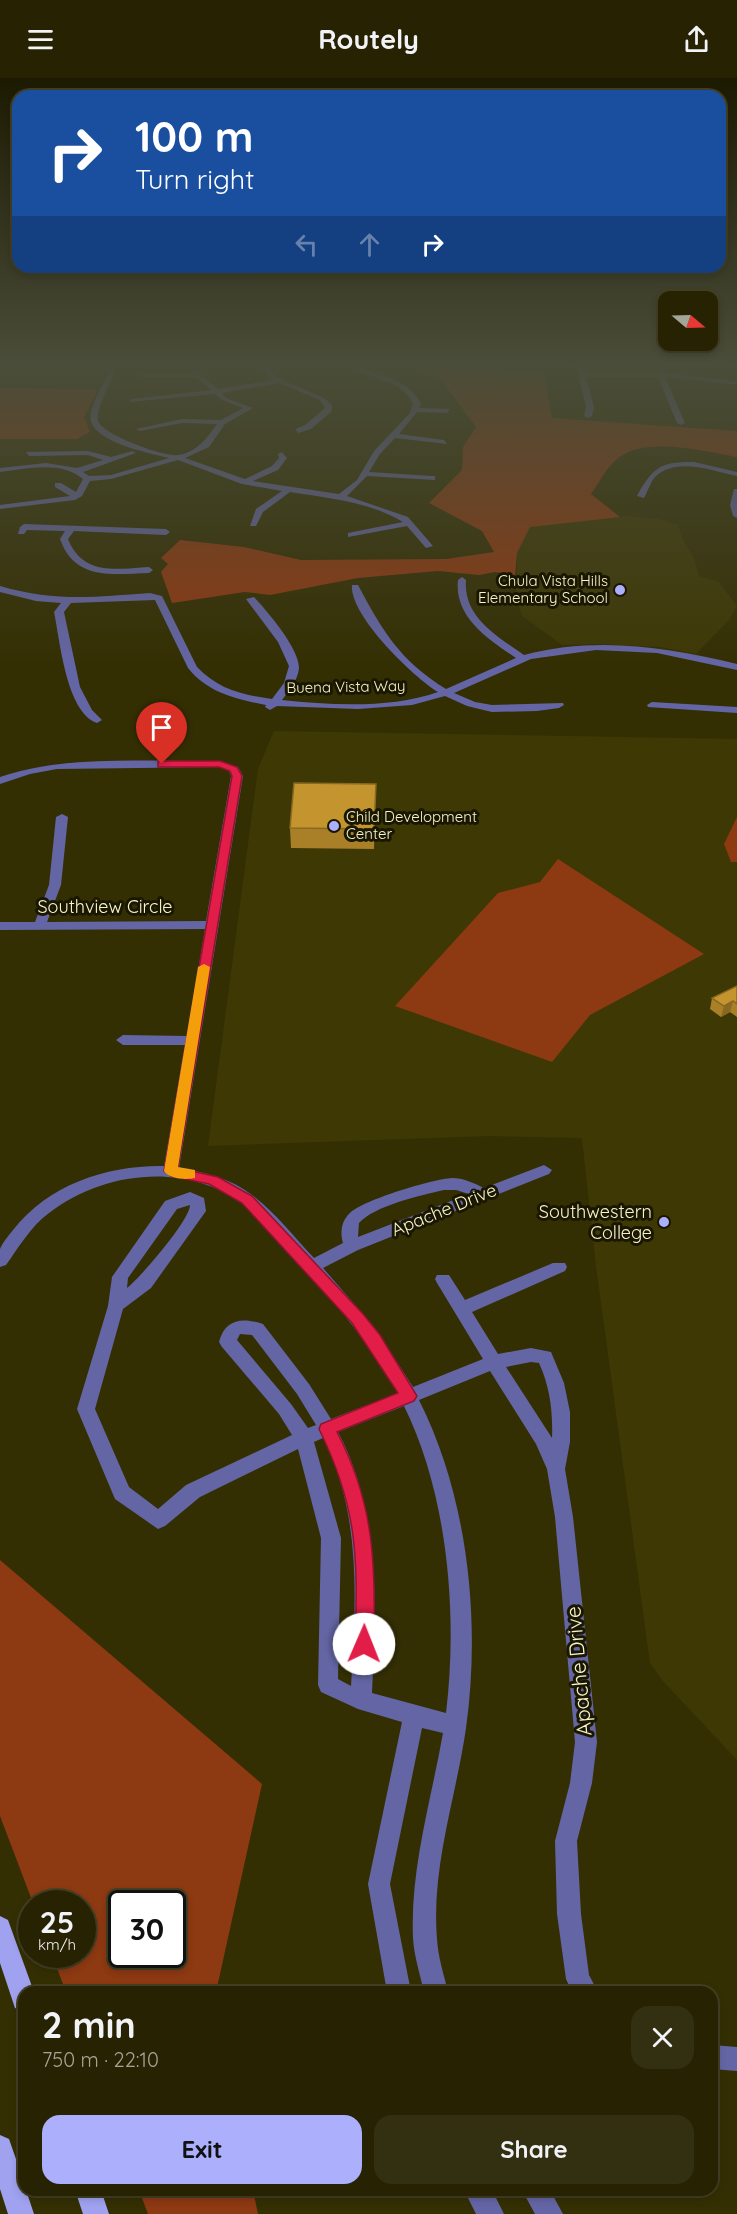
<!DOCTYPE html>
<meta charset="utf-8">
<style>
body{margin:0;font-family:Quicksand,sans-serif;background:#332f11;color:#f1f3f6;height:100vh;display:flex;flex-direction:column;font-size:22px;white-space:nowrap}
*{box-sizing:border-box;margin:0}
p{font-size:20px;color:#a4a499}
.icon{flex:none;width:33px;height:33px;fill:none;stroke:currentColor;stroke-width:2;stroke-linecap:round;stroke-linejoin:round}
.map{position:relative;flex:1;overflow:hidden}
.side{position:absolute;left:18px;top:1908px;width:700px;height:210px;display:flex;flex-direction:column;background:#272302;border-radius:18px;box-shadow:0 3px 9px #0003,0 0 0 2px #434024}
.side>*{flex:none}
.banner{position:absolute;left:12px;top:12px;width:714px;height:183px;border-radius:18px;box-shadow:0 3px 9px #0003,0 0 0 2px #434024;background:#1a4fa0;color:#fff;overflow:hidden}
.needle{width:39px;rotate:109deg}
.controls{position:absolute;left:658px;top:213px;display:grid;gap:12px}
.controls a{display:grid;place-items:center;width:60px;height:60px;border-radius:12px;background:#272302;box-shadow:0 3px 9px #0003,0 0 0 2px #434024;font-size:30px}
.speed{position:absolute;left:18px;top:1812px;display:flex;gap:12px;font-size:30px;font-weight:700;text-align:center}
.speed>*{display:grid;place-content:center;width:78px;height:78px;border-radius:50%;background:#272302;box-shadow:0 3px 9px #0003,0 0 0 2px #434024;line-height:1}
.speed small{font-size:15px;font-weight:400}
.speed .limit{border:3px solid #111;border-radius:9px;background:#fff;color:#111}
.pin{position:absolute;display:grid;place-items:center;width:51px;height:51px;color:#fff;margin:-62px -26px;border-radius:50% 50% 50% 0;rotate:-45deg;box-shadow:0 0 6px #0007}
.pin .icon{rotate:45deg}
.me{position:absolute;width:66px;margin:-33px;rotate:1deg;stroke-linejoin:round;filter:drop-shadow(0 0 4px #0008)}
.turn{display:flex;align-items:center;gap:21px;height:126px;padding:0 24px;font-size:27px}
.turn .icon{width:78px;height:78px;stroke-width:2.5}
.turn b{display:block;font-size:42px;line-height:51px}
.lanes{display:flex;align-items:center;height:57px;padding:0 24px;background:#0003;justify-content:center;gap:30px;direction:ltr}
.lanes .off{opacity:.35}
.round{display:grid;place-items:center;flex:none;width:63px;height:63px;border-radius:18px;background:#332f11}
.overview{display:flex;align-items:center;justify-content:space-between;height:102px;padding:0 24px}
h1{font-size:36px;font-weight:700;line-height:45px}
.action{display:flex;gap:12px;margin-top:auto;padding:12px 24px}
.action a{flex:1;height:69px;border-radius:18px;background:#acaffb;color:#111;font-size:24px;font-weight:700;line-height:69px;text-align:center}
.action a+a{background:#332f11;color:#f1f3f6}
header{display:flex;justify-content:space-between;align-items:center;height:78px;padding:0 24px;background:#272302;font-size:27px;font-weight:700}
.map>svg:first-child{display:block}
</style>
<header><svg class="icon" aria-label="menu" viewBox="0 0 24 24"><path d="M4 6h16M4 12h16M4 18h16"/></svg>Routely<svg class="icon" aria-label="share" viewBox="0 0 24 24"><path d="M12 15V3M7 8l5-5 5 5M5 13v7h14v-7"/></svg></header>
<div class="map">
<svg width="737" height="2136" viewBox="0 0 737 2136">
<rect width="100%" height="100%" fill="#342f03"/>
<path fill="#3e3805" d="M 0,286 L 108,286 L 98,308 L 0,308 Z
M 628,438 L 659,441 L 678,447 L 684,464 L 694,480 L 699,498 L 719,504 L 737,528 L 730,541 L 696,576 L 660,569 L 596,566 L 562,567 L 522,538 L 516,519 L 517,475 L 530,448 Z
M 274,653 L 737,661 L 737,1682 L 662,1602 L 650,1585 L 596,1188 L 582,1060 L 490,1058 L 208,1068 L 258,691 Z"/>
<path fill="#8d3912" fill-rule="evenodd" d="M 393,286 L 501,286 L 503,293 L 544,295 L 552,340 L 737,353 L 737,379 C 705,373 642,357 616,382 C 606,390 599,405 591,416 L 620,439 L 530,449 L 517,475 L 515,497 L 495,494 L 479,497 L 438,493 L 358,500 L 270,517 L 245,514 L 172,525 L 161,494 L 168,486 L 161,480 L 180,462 L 244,469 L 301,482 L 446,481 L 494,474 L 482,453 L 429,425 L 462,392 L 463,369 L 476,349 L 439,299 Z
M 0,310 L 98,311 L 84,339 L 90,354 L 77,361 L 0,361 Z
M 737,739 L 737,784 L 731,784 L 724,766 Z
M 558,781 L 704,876 L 590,937 L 552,984 L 395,928 L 498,815 L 540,804 Z
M 0,1482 L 262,1706 L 216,1914 L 66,1914 L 52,1877 L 82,1876 L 82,1826 L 33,1825 L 0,1738 ZM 122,1826 L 172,1826 L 172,1876 L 122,1876 Z
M 139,2112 L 253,2112 L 258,2136 L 148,2136 Z"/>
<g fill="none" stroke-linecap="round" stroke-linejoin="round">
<path fill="#6465a4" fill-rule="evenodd" d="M 113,286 L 119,286 C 114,298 95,331 98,343 C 103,357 164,379 178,377 C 196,375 207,360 217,346 L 182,345 L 140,353 L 136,351 L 182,341 L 221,342 L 243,330 L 222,322 L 215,316 L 129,324 L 131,321 L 211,312 L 196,299 L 139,299 L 137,296 L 198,295 L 218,311 L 273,302 L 257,286 L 264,286 L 278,300 L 324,320 L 332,327 L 332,333 L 311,351 L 298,355 L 295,351 L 305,347 L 325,330 L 320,322 L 279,305 L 222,315 L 226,320 L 253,330 L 225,346 L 209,369 L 185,380 L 245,401 L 272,388 L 279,380 L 278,376 L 282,374 L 287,380 L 278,392 L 253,403 L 339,416 L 357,402 L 374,373 L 410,335 L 413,326 C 401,299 367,302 345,286 L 353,286 C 378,299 407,298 421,326 L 419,330 L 450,331 L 447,335 L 417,334 L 399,356 L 444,362 L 447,366 L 395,360 L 380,376 L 369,394 L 432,398 L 435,398 L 435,402 L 367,398 L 347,418 L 408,439 L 433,468 L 426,470 L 407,448 L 348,459 L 348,455 L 403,444 C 370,424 328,420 290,414 L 263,434 L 256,448 L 250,448 L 256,431 L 282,413 L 242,406 L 178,382 L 111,401 L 90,403 L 82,418 L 75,422 L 0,431 L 0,427 L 70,418 L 55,409 L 55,405 L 61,405 L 76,414 L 83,401 C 60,382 27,391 0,394 L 0,390 L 46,385 L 77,390 L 103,382 L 88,377 L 29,378 L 26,374 L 88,373 L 111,379 L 132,373 L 136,375 L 83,394 L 89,398 L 111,397 L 169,380 C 150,375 83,363 91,334 C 95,318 106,301 113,286 Z
M 560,286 L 582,289 L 585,295 L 661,295 L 737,303 L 737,307 L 665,299 L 685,345 L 681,347 L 677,345 L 658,299 L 586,299 L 594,329 L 592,338 L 588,340 L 584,338 L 586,329 L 577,291 Z
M 694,384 L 737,394 L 737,398 C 713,393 676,378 655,399 C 650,405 648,413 644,420 L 637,418 C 652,390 661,383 694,384 Z
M 734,411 L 737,411 L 737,440 L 733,438 L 730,427 Z
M 24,446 L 166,451 L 170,454 L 166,457 L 74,453 L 68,461 C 83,498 116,491 149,489 L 153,492 L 149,495 C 112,496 75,503 60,461 L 65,453 L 27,452 L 24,456 L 18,456 L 20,449 Z
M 462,499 L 466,502 C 463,539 497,558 524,577 C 596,558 666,569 737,586 L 737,592 L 657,575 L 596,572 L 531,581 L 454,615 L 475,624 L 492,627 L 563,625 L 564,627 L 559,630 L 537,633 L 492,634 L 467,628 L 445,618 L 412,627 L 358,631 L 277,628 L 270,632 L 265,629 L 266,627 C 236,621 208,615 188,590 L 155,522 L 71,525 L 64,534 L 80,609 L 92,632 L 102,642 L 97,645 C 66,634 60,562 54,534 L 61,525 L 36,523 L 0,514 L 0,508 C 56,524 93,519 150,515 L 162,518 L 197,589 C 218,611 242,617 272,621 L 284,605 L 289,588 L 278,564 L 246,521 L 254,519 C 267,533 299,570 299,590 C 298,602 289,613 282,622 C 331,627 390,631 438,614 C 413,599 349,537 352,507 L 358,507 C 382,552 400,583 446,611 L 516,580 C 488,561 454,539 458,502 Z
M 652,624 L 737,629 L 737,635 L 648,629 L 647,627 Z
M 220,683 L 238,689 L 243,698 L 179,1090 C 204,1094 232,1101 252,1117 C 275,1134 294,1159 314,1180 L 343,1165 C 340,1155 341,1143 350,1135 C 363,1122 433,1101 452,1100 C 463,1100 474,1105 484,1110 L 544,1087 L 552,1092 L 549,1096 L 358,1172 L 323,1190 L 375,1250 L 413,1309 L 483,1281 L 437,1205 L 435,1201 L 437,1197 L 449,1197 L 465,1222 L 553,1185 L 565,1185 L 567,1189 L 565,1193 L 472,1234 L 498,1276 L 531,1270 L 551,1274 L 564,1305 L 570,1334 L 570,1364 L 565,1391 L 573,1439 L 597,1664 L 592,1705 L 577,1763 L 581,1836 L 589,1897 L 598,1914 L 572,1914 L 566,1901 L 557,1836 L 555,1763 L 570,1705 L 575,1664 L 555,1439 L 547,1391 L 536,1366 L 490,1293 L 419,1322 C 468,1419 481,1543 466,1650 C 456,1720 431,1789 437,1861 C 438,1879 444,1897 448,1914 L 424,1914 C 420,1896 414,1878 413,1860 C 410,1791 431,1723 443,1655 L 422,1650 L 390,1806 L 411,1914 L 387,1914 L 368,1806 L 402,1644 L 358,1631 L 321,1614 L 318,1607 L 321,1460 L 298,1371 L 200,1419 L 165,1448 L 158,1451 L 115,1421 L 77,1331 L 108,1228 L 112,1199 L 165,1123 L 190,1114 L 204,1120 L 206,1133 L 151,1210 L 123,1231 L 95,1331 L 129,1409 L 158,1431 L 186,1407 L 292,1357 L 279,1336 L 222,1269 L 219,1264 C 225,1241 242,1239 263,1246 L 309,1306 L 331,1341 L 398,1315 L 395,1310 C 363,1256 323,1209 279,1164 C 267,1151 255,1135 241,1125 C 185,1083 101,1094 49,1135 C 31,1148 19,1169 6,1187 L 0,1189 C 0,1184 0,1176 0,1171 C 2,1165 9,1157 13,1152 C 49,1106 108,1087 164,1088 L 185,967 L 123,967 L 116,962 L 123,957 L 187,958 L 205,851 L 0,852 L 0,844 L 35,844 L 49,807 L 56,739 L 62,736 L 68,739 L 61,807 L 47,844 L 206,843 L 231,698 L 229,693 L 219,689 L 57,691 L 30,696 L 0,706 L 0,699 C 67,676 149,684 220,683 ZM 444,1112 L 456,1112 L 469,1116 L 358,1159 L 359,1145 C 374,1128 421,1117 444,1112 ZM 190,1127 C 190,1142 140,1200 127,1210 L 128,1200 L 177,1131 ZM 240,1256 L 252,1257 L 297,1316 L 316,1347 L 308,1350 L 291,1326 L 237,1262 ZM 531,1284 L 539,1285 C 550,1309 553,1334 552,1360 L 506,1289 ZM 404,1328 C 448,1417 458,1537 446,1635 L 372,1615 C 376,1527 381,1435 338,1354 ZM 323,1360 C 362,1436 356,1525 351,1608 L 338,1601 L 341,1460 L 314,1364 Z
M 712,1967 L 737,1969 L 737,1993 L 712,1991 Z
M 464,2112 L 492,2112 L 504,2136 L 476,2136 Z
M 522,2112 L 550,2112 L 563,2136 L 535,2136 Z"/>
<path fill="#a0a2f0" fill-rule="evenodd" d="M 720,286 L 737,286 L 737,290 Z
M 0,1838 L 8,1842 L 34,1914 L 24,1914 L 24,1933 L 15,1930 L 0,1885 Z
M 0,2057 L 9,2061 L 24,2104 L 24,2112 L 26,2112 L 34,2136 L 8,2136 L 0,2111 Z
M 75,2112 L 101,2112 L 109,2136 L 83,2136 Z"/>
</g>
<path fill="#a97f28" d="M 376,706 L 374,771 L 291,770 L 290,750 Z
M 737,908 L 737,939 L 730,934 L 721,939 L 710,931 L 712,920 Z"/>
<path fill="#896821" d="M 733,923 L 730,934 L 721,939 L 724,928 Z"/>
<path fill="#c4942f" stroke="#896821" stroke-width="1.5" d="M 294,705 L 376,706 L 374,751 L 290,750 Z
M 737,908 L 737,926 L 733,923 L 724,928 L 712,920 Z"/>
<linearGradient id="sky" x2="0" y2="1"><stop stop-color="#1d1a02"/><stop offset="0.49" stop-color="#4a4d39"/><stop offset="1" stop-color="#4a4d39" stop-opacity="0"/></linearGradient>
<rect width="737" height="585" fill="url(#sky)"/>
<path fill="#e11d48" stroke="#92132f" stroke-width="1.5" d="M 162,683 L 220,683 L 237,689 L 242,698 L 178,1090 L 218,1099 L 252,1118 L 363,1236 L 380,1257 L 417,1318 L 414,1323 L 337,1354 C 375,1427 375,1485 374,1566 L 371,1572 L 364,1574 L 358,1572 L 355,1566 C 358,1480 358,1430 319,1351 L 321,1346 L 398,1315 L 352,1245 L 242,1125 L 209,1106 L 171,1098 L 164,1093 L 232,698 L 230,693 L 219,689 L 158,689 L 158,684 Z"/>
<path fill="#f59e0b" d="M 204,886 L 210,889 L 178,1089 L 195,1092 L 195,1100 C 186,1102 169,1101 164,1093 L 198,889 Z"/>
<g fill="#acaffb" stroke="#1a1701" stroke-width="2">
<circle cx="620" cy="512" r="6"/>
<circle cx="334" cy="748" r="6"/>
<circle cx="664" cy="1144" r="6"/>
</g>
<g text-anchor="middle" stroke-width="6" stroke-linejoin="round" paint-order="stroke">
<g font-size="15" fill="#f8f4cd" stroke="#1a1701" text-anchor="end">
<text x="608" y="508">Chula Vista Hills<tspan x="608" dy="17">Elementary School</tspan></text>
<text x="346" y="744" text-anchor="start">Child Development<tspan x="346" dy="17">Center</tspan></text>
</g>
<g font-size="15" fill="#f8f4cd" stroke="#1a1701">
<text transform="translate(346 609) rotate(-1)" y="5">Buena Vista Way</text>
</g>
<g font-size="18" fill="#f8f4cd" stroke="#1a1701">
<text x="105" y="835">Southview Circle</text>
<text transform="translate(444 1132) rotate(-22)" y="6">Apache Drive</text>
</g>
<g font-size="18" fill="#f8f4cd" stroke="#1a1701" text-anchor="end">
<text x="652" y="1140">Southwestern<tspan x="652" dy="21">College</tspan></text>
</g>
<g font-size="21" fill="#f8f4cd" stroke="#1a1701">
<text transform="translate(579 1593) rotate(-95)" y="7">Apache Drive</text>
</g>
</g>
</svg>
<div class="controls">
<a><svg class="needle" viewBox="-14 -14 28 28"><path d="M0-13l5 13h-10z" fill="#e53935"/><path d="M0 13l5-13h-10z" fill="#a4a499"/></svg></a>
</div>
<div class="speed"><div>25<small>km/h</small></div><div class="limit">30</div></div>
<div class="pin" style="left:162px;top:686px;background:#d93025"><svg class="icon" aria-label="arrive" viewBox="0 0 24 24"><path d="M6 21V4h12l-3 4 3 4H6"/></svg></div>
<svg class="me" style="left:364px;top:1566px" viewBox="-20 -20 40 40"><circle r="19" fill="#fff"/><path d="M0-13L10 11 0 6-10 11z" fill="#e11d48"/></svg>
<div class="banner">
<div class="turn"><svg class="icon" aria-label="right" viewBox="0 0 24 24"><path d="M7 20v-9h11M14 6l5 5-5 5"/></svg><div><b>100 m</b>Turn right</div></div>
<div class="lanes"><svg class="icon off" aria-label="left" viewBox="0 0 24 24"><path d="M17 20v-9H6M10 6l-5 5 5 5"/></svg><svg class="icon off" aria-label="ahead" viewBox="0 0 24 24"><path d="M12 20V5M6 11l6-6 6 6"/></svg><svg class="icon" aria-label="right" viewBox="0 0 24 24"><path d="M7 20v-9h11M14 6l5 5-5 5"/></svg></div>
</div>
<section class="side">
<div class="overview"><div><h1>2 min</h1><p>750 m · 22:10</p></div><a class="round"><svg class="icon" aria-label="close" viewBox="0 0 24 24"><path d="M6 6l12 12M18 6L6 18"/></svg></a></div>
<div class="action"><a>Exit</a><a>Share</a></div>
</section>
</div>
